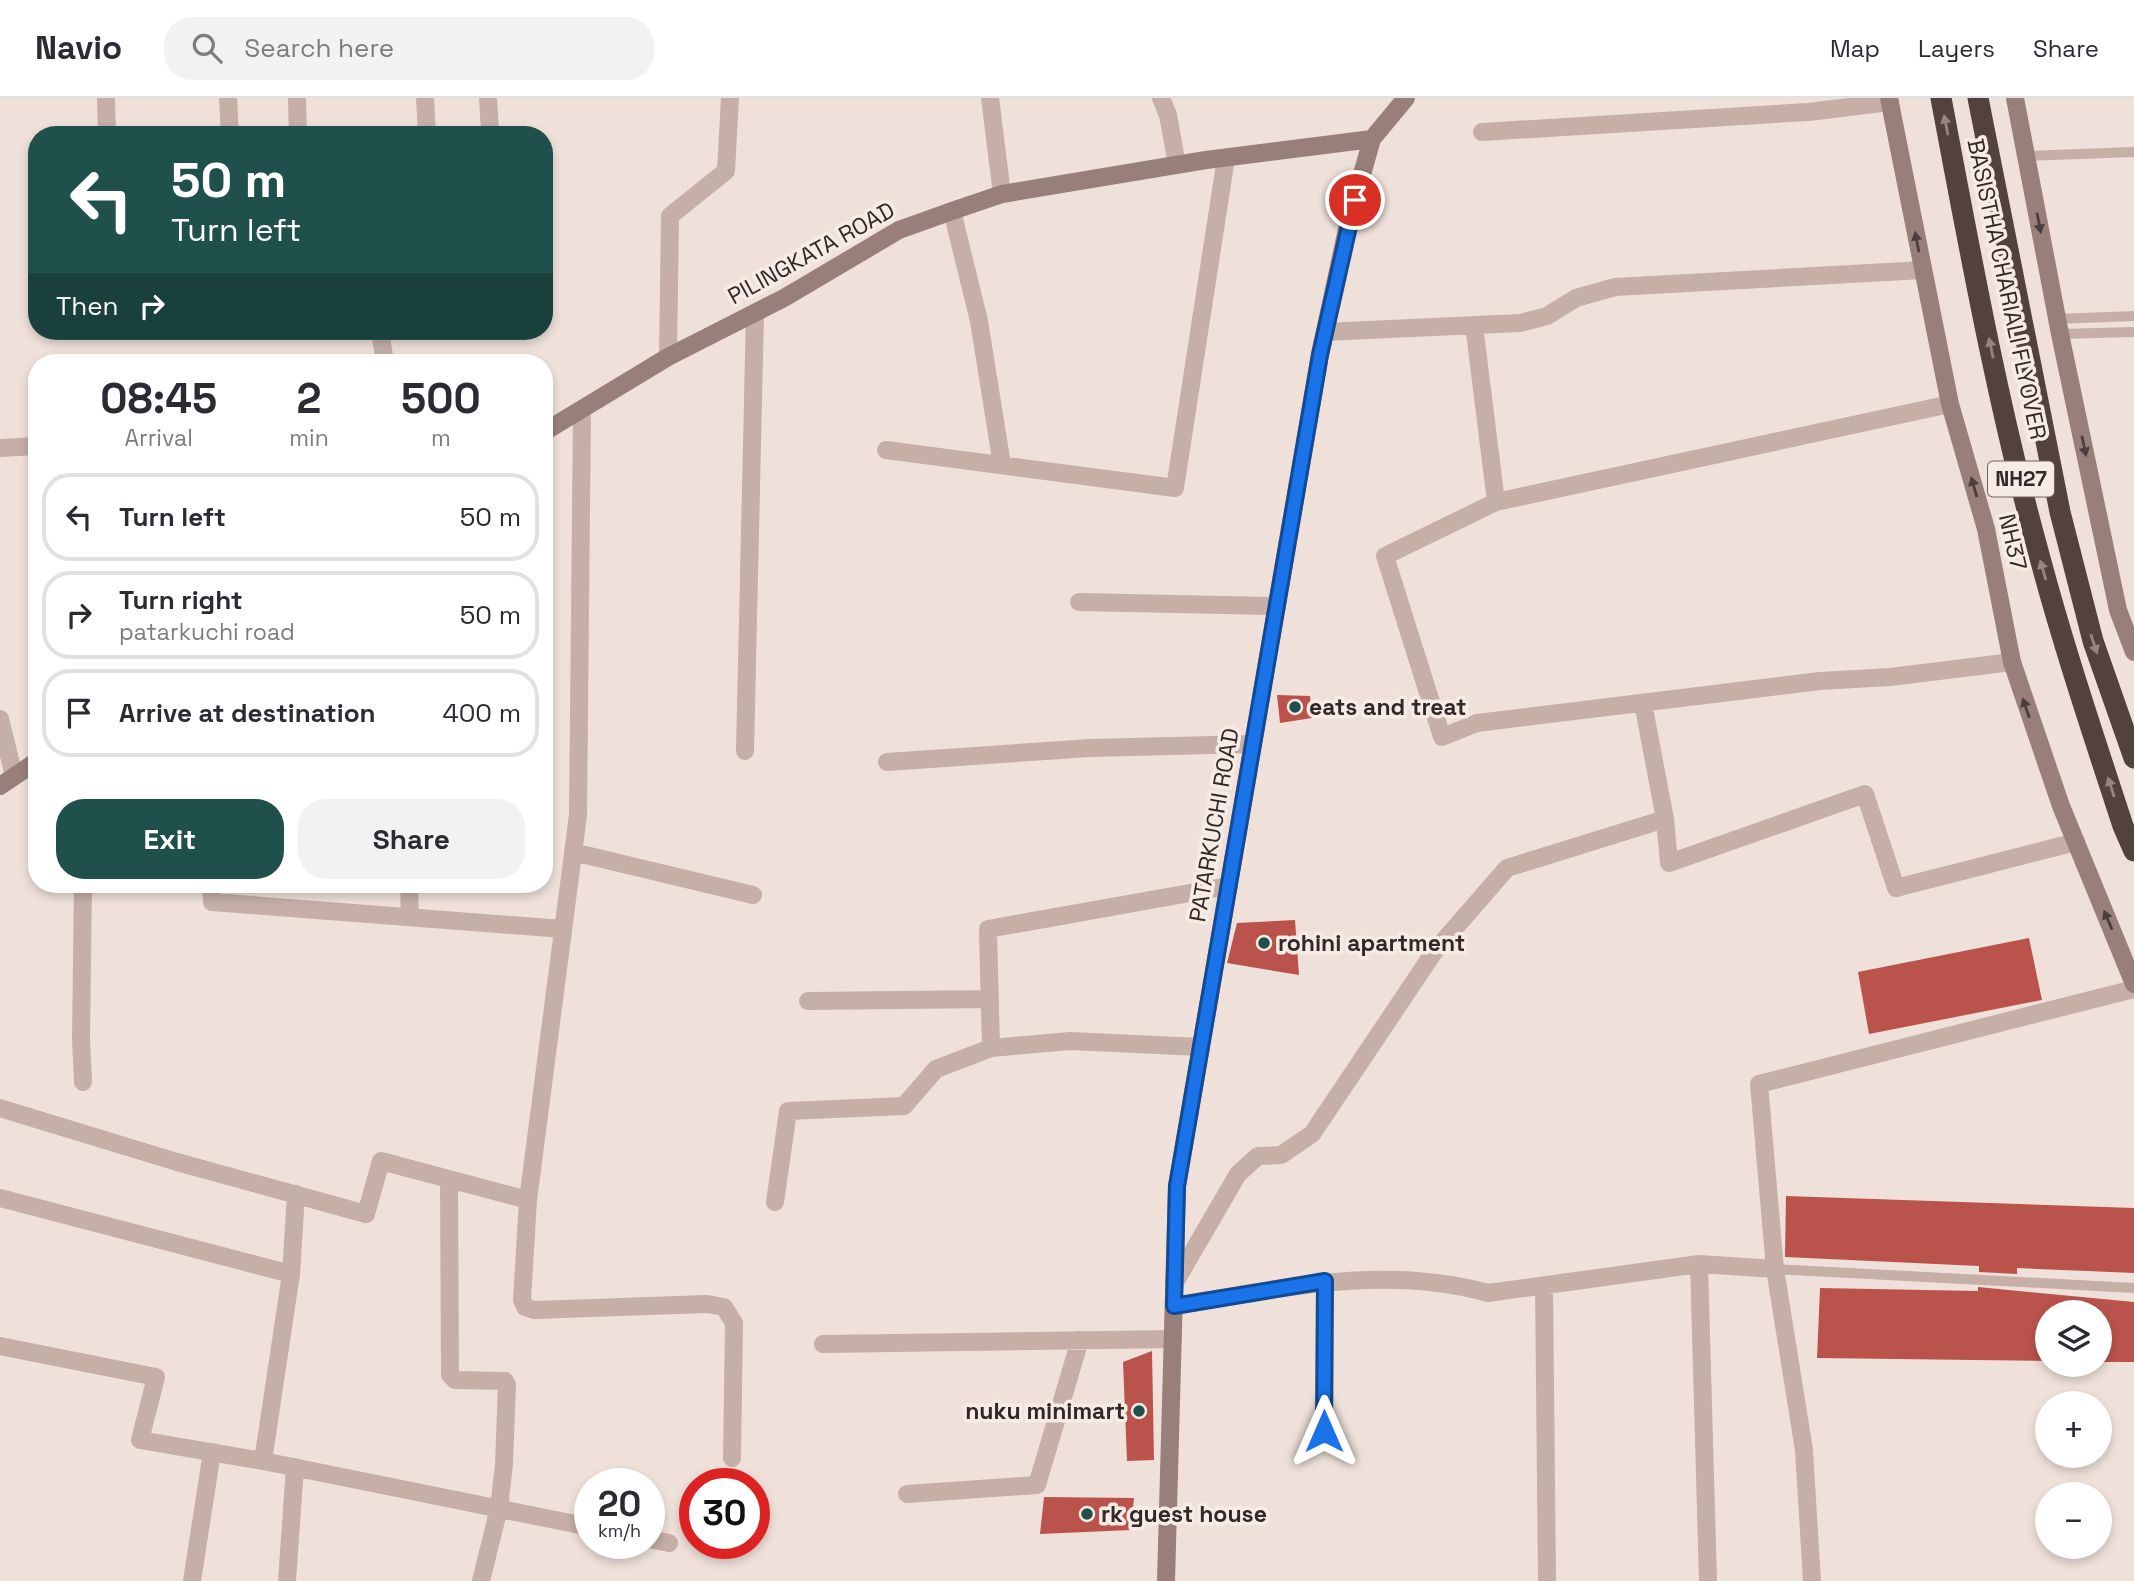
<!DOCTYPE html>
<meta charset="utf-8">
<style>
body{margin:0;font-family:"Space Grotesk",sans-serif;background:#f2f2f3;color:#2b2b33;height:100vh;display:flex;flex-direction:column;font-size:26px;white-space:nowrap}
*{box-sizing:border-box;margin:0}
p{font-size:23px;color:#7c7c81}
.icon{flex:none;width:38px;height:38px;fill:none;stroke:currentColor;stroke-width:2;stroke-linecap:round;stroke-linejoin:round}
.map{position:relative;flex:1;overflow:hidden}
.side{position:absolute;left:28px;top:256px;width:525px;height:539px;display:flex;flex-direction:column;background:#fff;border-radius:28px;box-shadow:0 4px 10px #0003}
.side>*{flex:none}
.hud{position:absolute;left:28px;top:28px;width:525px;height:214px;border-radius:28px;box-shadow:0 4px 10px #0003;background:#20504b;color:#fff;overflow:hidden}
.fabs{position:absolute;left:2035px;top:1202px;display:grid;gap:14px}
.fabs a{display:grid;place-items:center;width:77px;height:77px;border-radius:50%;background:#fff;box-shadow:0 4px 10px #0003;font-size:35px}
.speed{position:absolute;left:574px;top:1370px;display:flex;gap:14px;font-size:35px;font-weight:700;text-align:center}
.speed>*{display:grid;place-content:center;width:91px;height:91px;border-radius:50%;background:#fff;box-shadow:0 4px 10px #0003;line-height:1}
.speed small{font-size:18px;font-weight:400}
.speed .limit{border:10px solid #d22;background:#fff;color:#111}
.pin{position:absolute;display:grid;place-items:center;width:60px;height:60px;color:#fff;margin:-30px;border:4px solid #fff;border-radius:50%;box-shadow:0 2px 7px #0007}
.me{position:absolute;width:77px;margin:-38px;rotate:0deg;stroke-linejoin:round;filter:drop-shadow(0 0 5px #0008)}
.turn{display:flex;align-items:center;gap:24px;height:147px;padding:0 28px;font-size:32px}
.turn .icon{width:91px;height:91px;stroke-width:2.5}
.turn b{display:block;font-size:49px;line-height:60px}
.then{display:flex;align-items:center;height:66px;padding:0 28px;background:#0003;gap:14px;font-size:26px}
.eta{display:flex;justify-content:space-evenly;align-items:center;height:119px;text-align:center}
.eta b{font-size:42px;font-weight:700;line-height:49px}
.primary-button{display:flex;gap:14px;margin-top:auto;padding:14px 28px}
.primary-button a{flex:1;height:80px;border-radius:28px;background:#20504b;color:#fff;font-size:28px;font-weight:700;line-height:80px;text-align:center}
.primary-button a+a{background:#f2f2f3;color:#2b2b33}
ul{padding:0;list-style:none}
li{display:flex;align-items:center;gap:21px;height:88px;margin:0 14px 10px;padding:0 14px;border:4px solid #e1e1e2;border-radius:28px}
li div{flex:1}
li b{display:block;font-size:26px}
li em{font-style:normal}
header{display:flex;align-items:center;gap:42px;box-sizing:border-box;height:98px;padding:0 35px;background:#fff;border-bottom:2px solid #e1e1e2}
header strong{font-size:33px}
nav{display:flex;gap:38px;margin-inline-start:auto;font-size:24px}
.search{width:490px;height:63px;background:#f2f2f3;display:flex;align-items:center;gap:18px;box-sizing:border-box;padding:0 24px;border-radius:28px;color:#7c7c81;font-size:26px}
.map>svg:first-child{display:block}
</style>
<header>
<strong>Navio</strong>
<div class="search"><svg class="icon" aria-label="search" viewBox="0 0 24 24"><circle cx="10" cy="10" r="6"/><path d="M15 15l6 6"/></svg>Search here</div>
<nav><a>Map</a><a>Layers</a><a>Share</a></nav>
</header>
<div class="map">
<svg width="2134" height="1483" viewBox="0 0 2134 1483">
<rect width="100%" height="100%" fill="#efe1da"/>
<path fill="#ba534c" d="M 1277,597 L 1310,598 L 1312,620 L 1280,625 Z
M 1295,822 L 1299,877 L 1227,865 L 1237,825 Z
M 2029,840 L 2042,902 L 1869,936 L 1858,874 Z
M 1786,1098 L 2134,1110 L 2134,1175 L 2017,1170 L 2017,1176 L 1979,1174 L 1979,1168 L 1785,1159 Z
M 1978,1189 L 2134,1204 L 2134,1264 L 2100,1264 L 2100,1214 L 2048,1214 L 2048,1263 L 1817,1260 L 1820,1190 L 1978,1193 Z
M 1152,1253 L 1154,1362 L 1127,1363 L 1123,1264 Z
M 1044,1399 L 1134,1400 L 1131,1432 L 1040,1436 Z"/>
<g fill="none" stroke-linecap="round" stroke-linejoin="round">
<path stroke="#c5afa7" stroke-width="10" d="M 2027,58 L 2134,54
M 2057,221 L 2134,218
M 2060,236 L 2134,234
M 1775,1171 L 2134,1190"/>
<path stroke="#c5afa7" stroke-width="18" d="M 106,0 L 107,37
M 228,0 L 230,37
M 297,0 L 298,37
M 425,0 L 427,37
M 488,0 L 490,34
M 990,0 L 1002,96
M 1161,0 L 1168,17 L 1177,67
M 1482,34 L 1808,14 L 1890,4
M 952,113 L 979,223 L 1002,367
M 1474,227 L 1496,404 L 1950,306
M 380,233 L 385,264
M 1325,234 L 1520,225 L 1547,218 L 1576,200 L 1615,189 L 1923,172
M 668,259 L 670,118 L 726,73 L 730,0
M 0,350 L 37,348
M 886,352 L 1175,390 L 1226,60
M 1496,404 L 1385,458 L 1442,639 L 1477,625 L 1820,583 L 1890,579 L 2012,564
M 1079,504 L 1277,508
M 1643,605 L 1665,721 L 1669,765 L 1865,696 L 1896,790 L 2076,744
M 0,621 L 14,678
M 745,653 L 755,215
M 887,664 L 1090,650 L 1253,646
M 573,754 L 753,797
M 83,786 L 81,941 L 83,984
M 211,786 L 212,804 L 563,831
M 409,786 L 410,819
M 808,903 L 990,901
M 991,950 L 988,831 L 1229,788
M 0,1010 L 177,1064 L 366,1116 L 381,1063 L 528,1102 L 578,717 L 582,311
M 449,1081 L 450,1277 L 455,1282 L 505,1283 L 507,1287 L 504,1366 L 499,1410 L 481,1483
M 0,1100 L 291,1176 L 263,1363
M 528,1102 L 522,1202 L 525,1209 L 534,1212 L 707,1206 L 724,1209 L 734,1225 L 732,1360
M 775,1104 L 788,1013 L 904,1008 L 936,971 L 991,950 L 1070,943 L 1201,949
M 1699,1166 L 1708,1483
M 1775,1171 L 1804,1352 L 1812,1483
M 291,1176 L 296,1096
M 1174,1186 L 1238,1076 L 1258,1058 L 1281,1057 L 1312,1036 L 1434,854 L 1507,770 L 1665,721
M 1544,1187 L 1547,1483
M 1174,1208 C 1278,1191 1384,1166 1488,1195 L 1699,1166 L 1775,1171 L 1759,986 L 2134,891
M 823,1246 L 1173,1241
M 0,1248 L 156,1279 L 140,1342 L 263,1363 L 590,1429
M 1324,1333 L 1325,1183
M 907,1396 L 1037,1387 L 1080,1242
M 649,1441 L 669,1445
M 192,1483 L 212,1354
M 287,1483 L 295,1369"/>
<path stroke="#997f79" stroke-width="18" d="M 1889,0 L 1950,306 L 1986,431 L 2012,564 L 2061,708 L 2134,886
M 2015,0 L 2060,236 L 2118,512 L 2134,554
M 544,334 L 668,259 L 784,200 L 899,132 L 952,113 L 1002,96 L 1206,62 L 1372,41
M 0,688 L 37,663
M 1166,1483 L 1177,1088 L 1320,256 L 1349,122 L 1372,41 L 1406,0"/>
<path stroke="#53413f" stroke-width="21" d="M 1941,0 C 1970,154 1998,309 2040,460 C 2064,550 2094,639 2123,728 L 2134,753
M 1978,0 L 2060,414 L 2093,543 L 2134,660"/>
</g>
<defs><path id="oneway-solid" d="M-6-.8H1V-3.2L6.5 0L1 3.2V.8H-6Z" transform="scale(1.75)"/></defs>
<g fill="#958581">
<use href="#oneway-solid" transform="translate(1946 27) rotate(-101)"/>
<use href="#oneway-solid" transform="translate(1991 250) rotate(-102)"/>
<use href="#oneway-solid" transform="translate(2043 472) rotate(-106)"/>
<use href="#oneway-solid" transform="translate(2094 546) rotate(72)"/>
<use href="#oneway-solid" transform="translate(2111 689) rotate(-108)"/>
</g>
<g fill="#4c3e3c">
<use href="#oneway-solid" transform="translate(2039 125) rotate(79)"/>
<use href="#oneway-solid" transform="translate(1917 144) rotate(-101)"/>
<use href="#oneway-solid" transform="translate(2084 348) rotate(78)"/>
<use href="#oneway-solid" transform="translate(1974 389) rotate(-106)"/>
<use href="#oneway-solid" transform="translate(2026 610) rotate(-109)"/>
<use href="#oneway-solid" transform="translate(2108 822) rotate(-113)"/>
</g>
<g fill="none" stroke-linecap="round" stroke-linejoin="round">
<g stroke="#114b97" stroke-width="18">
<path id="route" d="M 1324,1333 L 1325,1183 L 1174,1208 L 1177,1088 L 1320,257 L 1355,102"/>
</g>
<use href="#route" stroke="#1a73e8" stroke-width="12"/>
</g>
<g fill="#20504b" stroke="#f7ece5" stroke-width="2.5">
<circle cx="1295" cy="609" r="7"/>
<circle cx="1264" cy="845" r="7"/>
<circle cx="1139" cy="1313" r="7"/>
<circle cx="1087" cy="1416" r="7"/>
</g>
<g text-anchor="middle" stroke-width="7" stroke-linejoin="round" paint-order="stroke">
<rect fill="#f7ece5" stroke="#6e6360" stroke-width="2" x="1988" y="363.5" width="66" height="35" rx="5"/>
<g font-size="21" font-weight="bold" fill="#332827">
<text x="2021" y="388">NH27</text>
</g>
<g font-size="23" fill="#332827" stroke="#f7ece5">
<text transform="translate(811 155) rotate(-29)" y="8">PILINGKATA ROAD</text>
<text transform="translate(2007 191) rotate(78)" y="8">BASISTHA CHARIALI FLYOVER</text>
<text transform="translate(2013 444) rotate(77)" y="8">NH37</text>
<text transform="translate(1214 727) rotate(-80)" y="8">PATARKUCHI ROAD</text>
</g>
<g font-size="23" font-weight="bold" fill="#332827" stroke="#f7ece5" text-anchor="start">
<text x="1309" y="617">eats and treat</text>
<text x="1278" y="853">rohini apartment</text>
<text x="1125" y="1321" text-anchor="end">nuku minimart</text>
<text x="1101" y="1424">rk guest house</text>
</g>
</g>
</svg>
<div class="fabs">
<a><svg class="icon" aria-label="layers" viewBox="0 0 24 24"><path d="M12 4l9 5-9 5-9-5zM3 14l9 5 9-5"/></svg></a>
<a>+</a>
<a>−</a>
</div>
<div class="speed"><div>20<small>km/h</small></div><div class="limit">30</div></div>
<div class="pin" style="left:1355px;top:102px;background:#d93025"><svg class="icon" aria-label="arrive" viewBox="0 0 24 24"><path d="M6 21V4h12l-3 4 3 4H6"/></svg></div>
<svg class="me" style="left:1324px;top:1333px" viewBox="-20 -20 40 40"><path d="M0-17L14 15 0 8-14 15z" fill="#1a73e8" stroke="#fff" stroke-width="4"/></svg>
<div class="hud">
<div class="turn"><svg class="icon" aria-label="left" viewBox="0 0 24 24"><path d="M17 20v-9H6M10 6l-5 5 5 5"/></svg><div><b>50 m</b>Turn left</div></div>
<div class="then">Then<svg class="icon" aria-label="right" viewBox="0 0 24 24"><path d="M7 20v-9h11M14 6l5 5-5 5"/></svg></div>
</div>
<section class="side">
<div class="eta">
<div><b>08:45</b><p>Arrival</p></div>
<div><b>2</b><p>min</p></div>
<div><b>500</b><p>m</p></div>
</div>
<ul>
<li><svg class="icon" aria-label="left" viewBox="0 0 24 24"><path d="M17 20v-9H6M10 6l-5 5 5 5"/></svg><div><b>Turn left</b></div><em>50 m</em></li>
<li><svg class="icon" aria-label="right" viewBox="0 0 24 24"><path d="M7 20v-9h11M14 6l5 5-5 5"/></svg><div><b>Turn right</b><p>patarkuchi road</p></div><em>50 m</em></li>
<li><svg class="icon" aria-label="arrive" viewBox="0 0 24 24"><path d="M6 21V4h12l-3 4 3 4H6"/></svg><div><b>Arrive at destination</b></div><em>400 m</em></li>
</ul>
<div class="primary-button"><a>Exit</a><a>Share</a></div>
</section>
</div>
